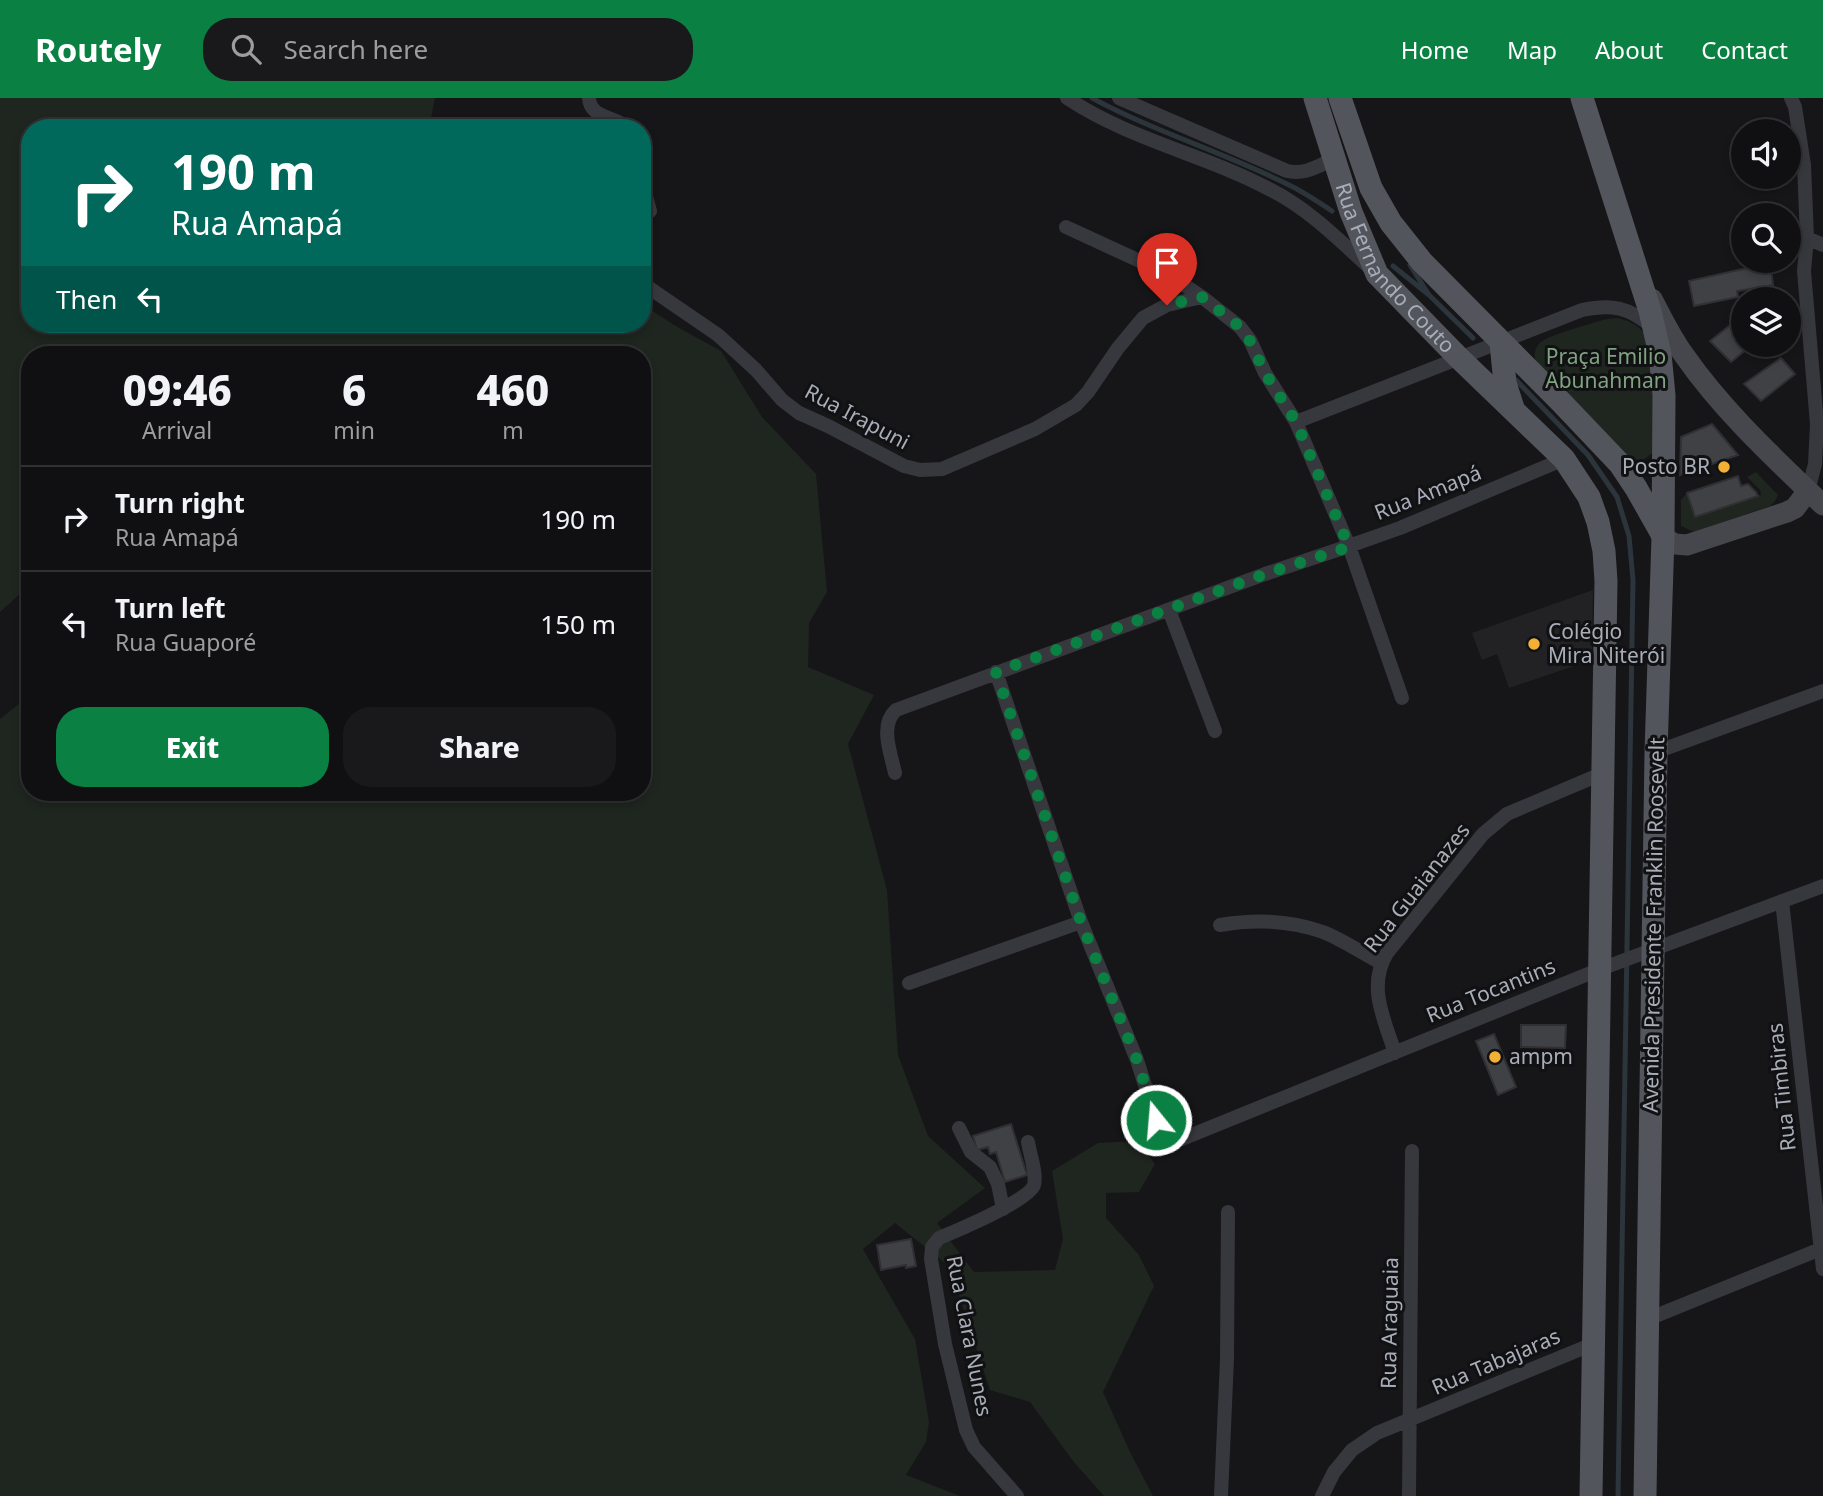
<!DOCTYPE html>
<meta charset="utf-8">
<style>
body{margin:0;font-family:"Noto Sans",sans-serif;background:#19191b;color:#f1f3f6;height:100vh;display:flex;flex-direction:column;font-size:26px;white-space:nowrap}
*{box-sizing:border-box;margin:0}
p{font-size:23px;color:#9c9d9f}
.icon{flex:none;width:38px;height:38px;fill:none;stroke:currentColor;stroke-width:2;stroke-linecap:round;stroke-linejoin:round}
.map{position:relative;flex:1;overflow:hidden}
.side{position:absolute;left:21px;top:248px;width:630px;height:455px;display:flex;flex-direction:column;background:#101012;border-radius:28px;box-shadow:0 4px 10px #0003,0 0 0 2px #303032}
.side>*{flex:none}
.banner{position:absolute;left:21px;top:21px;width:630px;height:214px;border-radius:28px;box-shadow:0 4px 10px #0003,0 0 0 2px #303032;background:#00695c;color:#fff;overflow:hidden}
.controls{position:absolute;left:1731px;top:21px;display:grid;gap:14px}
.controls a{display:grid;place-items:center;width:70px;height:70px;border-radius:50%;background:#101012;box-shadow:0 4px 10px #0003,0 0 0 2px #303032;font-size:35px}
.pin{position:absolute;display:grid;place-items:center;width:60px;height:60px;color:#fff;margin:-72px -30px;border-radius:50% 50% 50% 0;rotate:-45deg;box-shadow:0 0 7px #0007}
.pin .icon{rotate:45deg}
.me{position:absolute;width:77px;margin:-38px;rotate:343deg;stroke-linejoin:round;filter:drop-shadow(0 0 5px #0008)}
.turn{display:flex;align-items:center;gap:24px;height:147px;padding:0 35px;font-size:32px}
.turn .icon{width:91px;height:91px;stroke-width:2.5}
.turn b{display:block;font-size:49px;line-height:60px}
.then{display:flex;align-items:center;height:66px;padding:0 35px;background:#0003;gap:14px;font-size:26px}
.eta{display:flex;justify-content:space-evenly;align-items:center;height:119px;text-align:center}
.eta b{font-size:42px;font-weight:800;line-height:49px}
.button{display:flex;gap:14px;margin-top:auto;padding:14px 35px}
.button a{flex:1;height:80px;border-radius:28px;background:#0b8043;color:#fff;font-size:28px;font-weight:800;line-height:80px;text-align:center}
.button a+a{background:#19191b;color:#f1f3f6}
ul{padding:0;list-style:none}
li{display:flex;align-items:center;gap:21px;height:105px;padding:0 35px;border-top:2px solid #303032}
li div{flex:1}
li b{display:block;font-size:26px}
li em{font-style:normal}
header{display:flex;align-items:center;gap:42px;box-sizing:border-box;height:98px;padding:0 35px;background:#0b8043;color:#fff}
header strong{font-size:33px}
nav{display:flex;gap:38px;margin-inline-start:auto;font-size:24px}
.search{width:490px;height:63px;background:#19191b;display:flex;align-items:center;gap:18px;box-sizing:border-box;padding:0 24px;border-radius:28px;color:#9c9d9f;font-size:26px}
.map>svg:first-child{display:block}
</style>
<header>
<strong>Routely</strong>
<div class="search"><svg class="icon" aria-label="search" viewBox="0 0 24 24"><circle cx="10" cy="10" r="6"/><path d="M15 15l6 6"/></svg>Search here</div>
<nav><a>Home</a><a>Map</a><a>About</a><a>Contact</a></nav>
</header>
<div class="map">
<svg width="1823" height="1398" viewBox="0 0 1823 1398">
<rect width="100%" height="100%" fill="#161618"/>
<path fill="#222225" d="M 1593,492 L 1592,562 L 1509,590 L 1497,556 L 1482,562 L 1472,535 Z"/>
<path fill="#1e261f" d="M 0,0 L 435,0 L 429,30 L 30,30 L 30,226 L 480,226 L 482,227 L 485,226 L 547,226 L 554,231 L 580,236 L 592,226 L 642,226 L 642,205 L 648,210 L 674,227 L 721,253 L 762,319 L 816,376 L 827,494 L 809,525 L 808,569 L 874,597 L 848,646 L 887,792 L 898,957 L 928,1038 L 985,1090 L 937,1125 L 974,1174 L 1055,1172 L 1063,1141 L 1052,1073 L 1098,1045 L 1138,1043 L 1155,1066 L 1139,1094 L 1106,1095 L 1106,1120 L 1139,1157 L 1154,1188 L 1103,1294 L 1130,1354 L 1153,1398 L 1104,1398 L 1073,1363 L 1030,1304 L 990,1292 L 950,1169 L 895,1125 L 863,1151 L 915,1241 L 929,1324 L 926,1344 L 906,1377 L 960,1398 L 0,1398 L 0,621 L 30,597 L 30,695 L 642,695 L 642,257 L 30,257 L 30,487 L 0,514 Z
M 1617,220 L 1628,223 L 1637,228 L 1645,236 L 1654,273 L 1654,354 L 1643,362 L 1629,362 L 1536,266 C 1534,258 1534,250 1541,244 C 1549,237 1593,225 1607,221 Z
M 1756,374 L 1778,397 L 1775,403 L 1770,408 L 1694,434 L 1681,428 L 1681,402 L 1687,395 L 1761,397 L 1760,392 L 1747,379 Z"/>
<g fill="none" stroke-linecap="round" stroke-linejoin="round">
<path stroke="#2c353c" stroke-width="5" d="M 1092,0 C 1157,35 1229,56 1295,90 C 1308,97 1320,105 1332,113
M 1410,167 L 1429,197
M 1393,168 L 1429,197 L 1473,240
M 1516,282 L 1588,357 L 1617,399 L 1629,438 L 1633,482 L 1618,1398"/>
</g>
<path fill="#404145" stroke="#303034" stroke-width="2" d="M 1770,165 L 1773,187 L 1737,193 L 1738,199 L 1694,208 L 1689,183 Z
M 1743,217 L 1743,247 L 1752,247 L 1731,264 L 1710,243 Z
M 1781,260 L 1795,276 L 1761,303 L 1744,286 Z
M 1712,326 L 1738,357 L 1680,377 L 1681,339 Z
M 1738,378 L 1741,388 L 1748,386 L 1756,394 L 1758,398 L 1695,419 L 1687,395 Z
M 1521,927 L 1566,927 L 1565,950 L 1521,949 Z
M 1494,936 L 1516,989 L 1498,997 L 1476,943 Z
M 1011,1026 L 1027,1077 L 1005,1084 L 996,1054 L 990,1056 L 988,1049 L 977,1052 L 973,1038 Z
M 911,1141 L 916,1168 L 906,1170 L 906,1167 L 881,1172 L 877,1147 Z"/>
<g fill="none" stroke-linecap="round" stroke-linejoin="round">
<path stroke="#37383d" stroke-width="14" d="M 589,0 C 590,21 616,18 628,30
M 1067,0 C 1130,42 1206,57 1271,92 C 1310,112 1340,143 1371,171
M 1119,0 L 1287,73 C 1305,77 1318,68 1334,61
M 1791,0 L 1795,9 L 1804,67 L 1807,140 L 1804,173 L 1817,326 L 1815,366 L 1808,393
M 642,84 L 650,113
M 1066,129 L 1168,176 L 1202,199 L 1240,229 L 1250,242 L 1265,275 L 1296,324 L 1349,448 L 1402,600
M 1807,140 L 1823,147
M 642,185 L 718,237 L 756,272 L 782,302 L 799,315 L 828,328 L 904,368 L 920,372 L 942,371 L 1035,331 L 1076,307 L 1088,294 L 1118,250 L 1143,220 L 1167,207 L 1202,199
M 1296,324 L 1582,212 C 1612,206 1629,209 1652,229
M 1169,512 L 1215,633
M 996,574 L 1081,824 L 1137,962 L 1156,1022 L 1166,1036 L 1177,1043 L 1598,872 L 1823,788
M 1656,654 L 1823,593
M 895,675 C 891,656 879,627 896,612 L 1265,476 L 1349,448 L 1400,430 L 1564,361
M 1782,803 L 1823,1171
M 1220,827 C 1255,821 1289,822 1323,834 C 1343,842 1362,855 1381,865
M 909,885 L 1081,824
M 1395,955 C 1384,921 1367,888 1387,855 L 1483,736 L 1507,716 L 1601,676
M 959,1030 L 971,1054 L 990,1069 L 998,1086 L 1003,1111
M 1648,1221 L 1823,1150
M 1017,1398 L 974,1349 L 966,1332 L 945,1246 L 931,1161 L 932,1149 L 939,1140 C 956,1133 1030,1102 1034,1087 C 1037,1075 1030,1057 1028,1044
M 1221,1398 L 1227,1261 L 1228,1114
M 1322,1398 L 1334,1374 L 1352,1352 L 1377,1335 L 1593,1246
M 1409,1398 L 1412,1053"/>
<path stroke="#45474d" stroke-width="21" d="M 1652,201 C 1662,220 1671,239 1684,257 C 1723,313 1774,360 1823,407
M 1663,439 L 1675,446 L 1687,447 L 1787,414 L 1795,410 L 1808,393"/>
<g stroke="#53555c" stroke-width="23">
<path id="s1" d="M 1315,0 L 1351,114 L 1377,176 L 1459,260 L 1564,361 L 1589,399 L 1598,424 L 1604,453 L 1606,483 L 1591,1398"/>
<path d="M 1340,0 L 1371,90 L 1391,125 L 1422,164 L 1561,304 L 1620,366 L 1636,390 L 1662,436"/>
<path d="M 1582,0 L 1650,213 L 1660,256 L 1664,297 L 1663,439 L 1656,654 L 1645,1398"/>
<path d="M 1501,245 L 1505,285 L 1513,310"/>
</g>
</g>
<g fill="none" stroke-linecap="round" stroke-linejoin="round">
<path stroke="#0b8043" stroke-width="12" stroke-dasharray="0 21.6" d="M 1156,1022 L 1137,962 L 1081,824 L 996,574 L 1265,476 L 1349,449 L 1296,324 L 1265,275 L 1250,243 L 1240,229 L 1202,199 L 1167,207"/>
</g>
<g fill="#f2b134" stroke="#111113" stroke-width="2.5">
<circle cx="1724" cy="369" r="7"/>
<circle cx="1534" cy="546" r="7"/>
<circle cx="1495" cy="959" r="7"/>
</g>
<g text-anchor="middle" stroke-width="6" stroke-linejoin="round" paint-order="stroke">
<g font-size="21" fill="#a8adb8" stroke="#111113">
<text dy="7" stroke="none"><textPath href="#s1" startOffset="191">Rua Fernando Couto</textPath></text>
<text transform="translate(857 319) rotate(28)" y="7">Rua Irapuni</text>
<text transform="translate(1428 395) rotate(-22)" y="7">Rua Amapá</text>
<text transform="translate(1417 790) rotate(-52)" y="7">Rua Guaianazes</text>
<text transform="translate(1654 827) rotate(-89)" y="7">Avenida Presidente Franklin Roosevelt</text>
<text transform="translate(1491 893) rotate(-22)" y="7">Rua Tocantins</text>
<text transform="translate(1782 989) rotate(-96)" y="7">Rua Timbiras</text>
<text transform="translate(1390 1225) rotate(-89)" y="7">Rua Araguaia</text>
<text transform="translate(969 1238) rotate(79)" y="7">Rua Clara Nunes</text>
<text transform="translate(1496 1264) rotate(-23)" y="7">Rua Tabajaras</text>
</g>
<g font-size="21" fill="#7fa381" stroke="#111113">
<text x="1606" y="266">Praça Emilio<tspan x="1606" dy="24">Abunahman</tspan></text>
</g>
<g font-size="21" fill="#a8adb8" stroke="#111113" text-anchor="start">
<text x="1710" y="376" text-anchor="end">Posto BR</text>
<text x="1548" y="541">Colégio<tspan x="1548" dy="24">Mira Niterói</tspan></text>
<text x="1509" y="966">ampm</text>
</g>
</g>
</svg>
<div class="controls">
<a><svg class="icon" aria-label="sound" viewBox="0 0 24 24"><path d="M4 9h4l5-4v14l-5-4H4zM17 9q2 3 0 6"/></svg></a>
<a><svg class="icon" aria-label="search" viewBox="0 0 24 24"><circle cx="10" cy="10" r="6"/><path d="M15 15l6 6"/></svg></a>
<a><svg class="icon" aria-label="layers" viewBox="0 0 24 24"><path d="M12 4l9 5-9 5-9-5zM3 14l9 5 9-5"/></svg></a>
</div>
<div class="pin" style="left:1167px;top:207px;background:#d93025"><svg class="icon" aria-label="arrive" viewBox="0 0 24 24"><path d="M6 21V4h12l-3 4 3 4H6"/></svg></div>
<svg class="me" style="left:1156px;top:1022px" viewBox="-20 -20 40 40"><circle r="17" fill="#0b8043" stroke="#fff" stroke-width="3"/><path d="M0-11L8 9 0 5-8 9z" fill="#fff"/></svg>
<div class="banner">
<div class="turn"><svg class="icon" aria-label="right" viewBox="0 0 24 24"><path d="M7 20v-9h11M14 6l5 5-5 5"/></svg><div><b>190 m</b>Rua Amapá</div></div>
<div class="then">Then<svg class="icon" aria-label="left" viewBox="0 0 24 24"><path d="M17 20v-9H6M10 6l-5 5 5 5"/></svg></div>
</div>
<section class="side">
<div class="eta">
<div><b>09:46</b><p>Arrival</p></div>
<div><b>6</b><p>min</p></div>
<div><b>460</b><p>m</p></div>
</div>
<ul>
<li><svg class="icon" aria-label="right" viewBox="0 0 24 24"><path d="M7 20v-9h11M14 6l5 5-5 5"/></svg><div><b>Turn right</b><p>Rua Amapá</p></div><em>190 m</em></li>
<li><svg class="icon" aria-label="left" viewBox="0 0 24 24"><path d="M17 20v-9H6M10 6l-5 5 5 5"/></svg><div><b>Turn left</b><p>Rua Guaporé</p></div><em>150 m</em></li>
</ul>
<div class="button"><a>Exit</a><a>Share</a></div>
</section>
</div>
